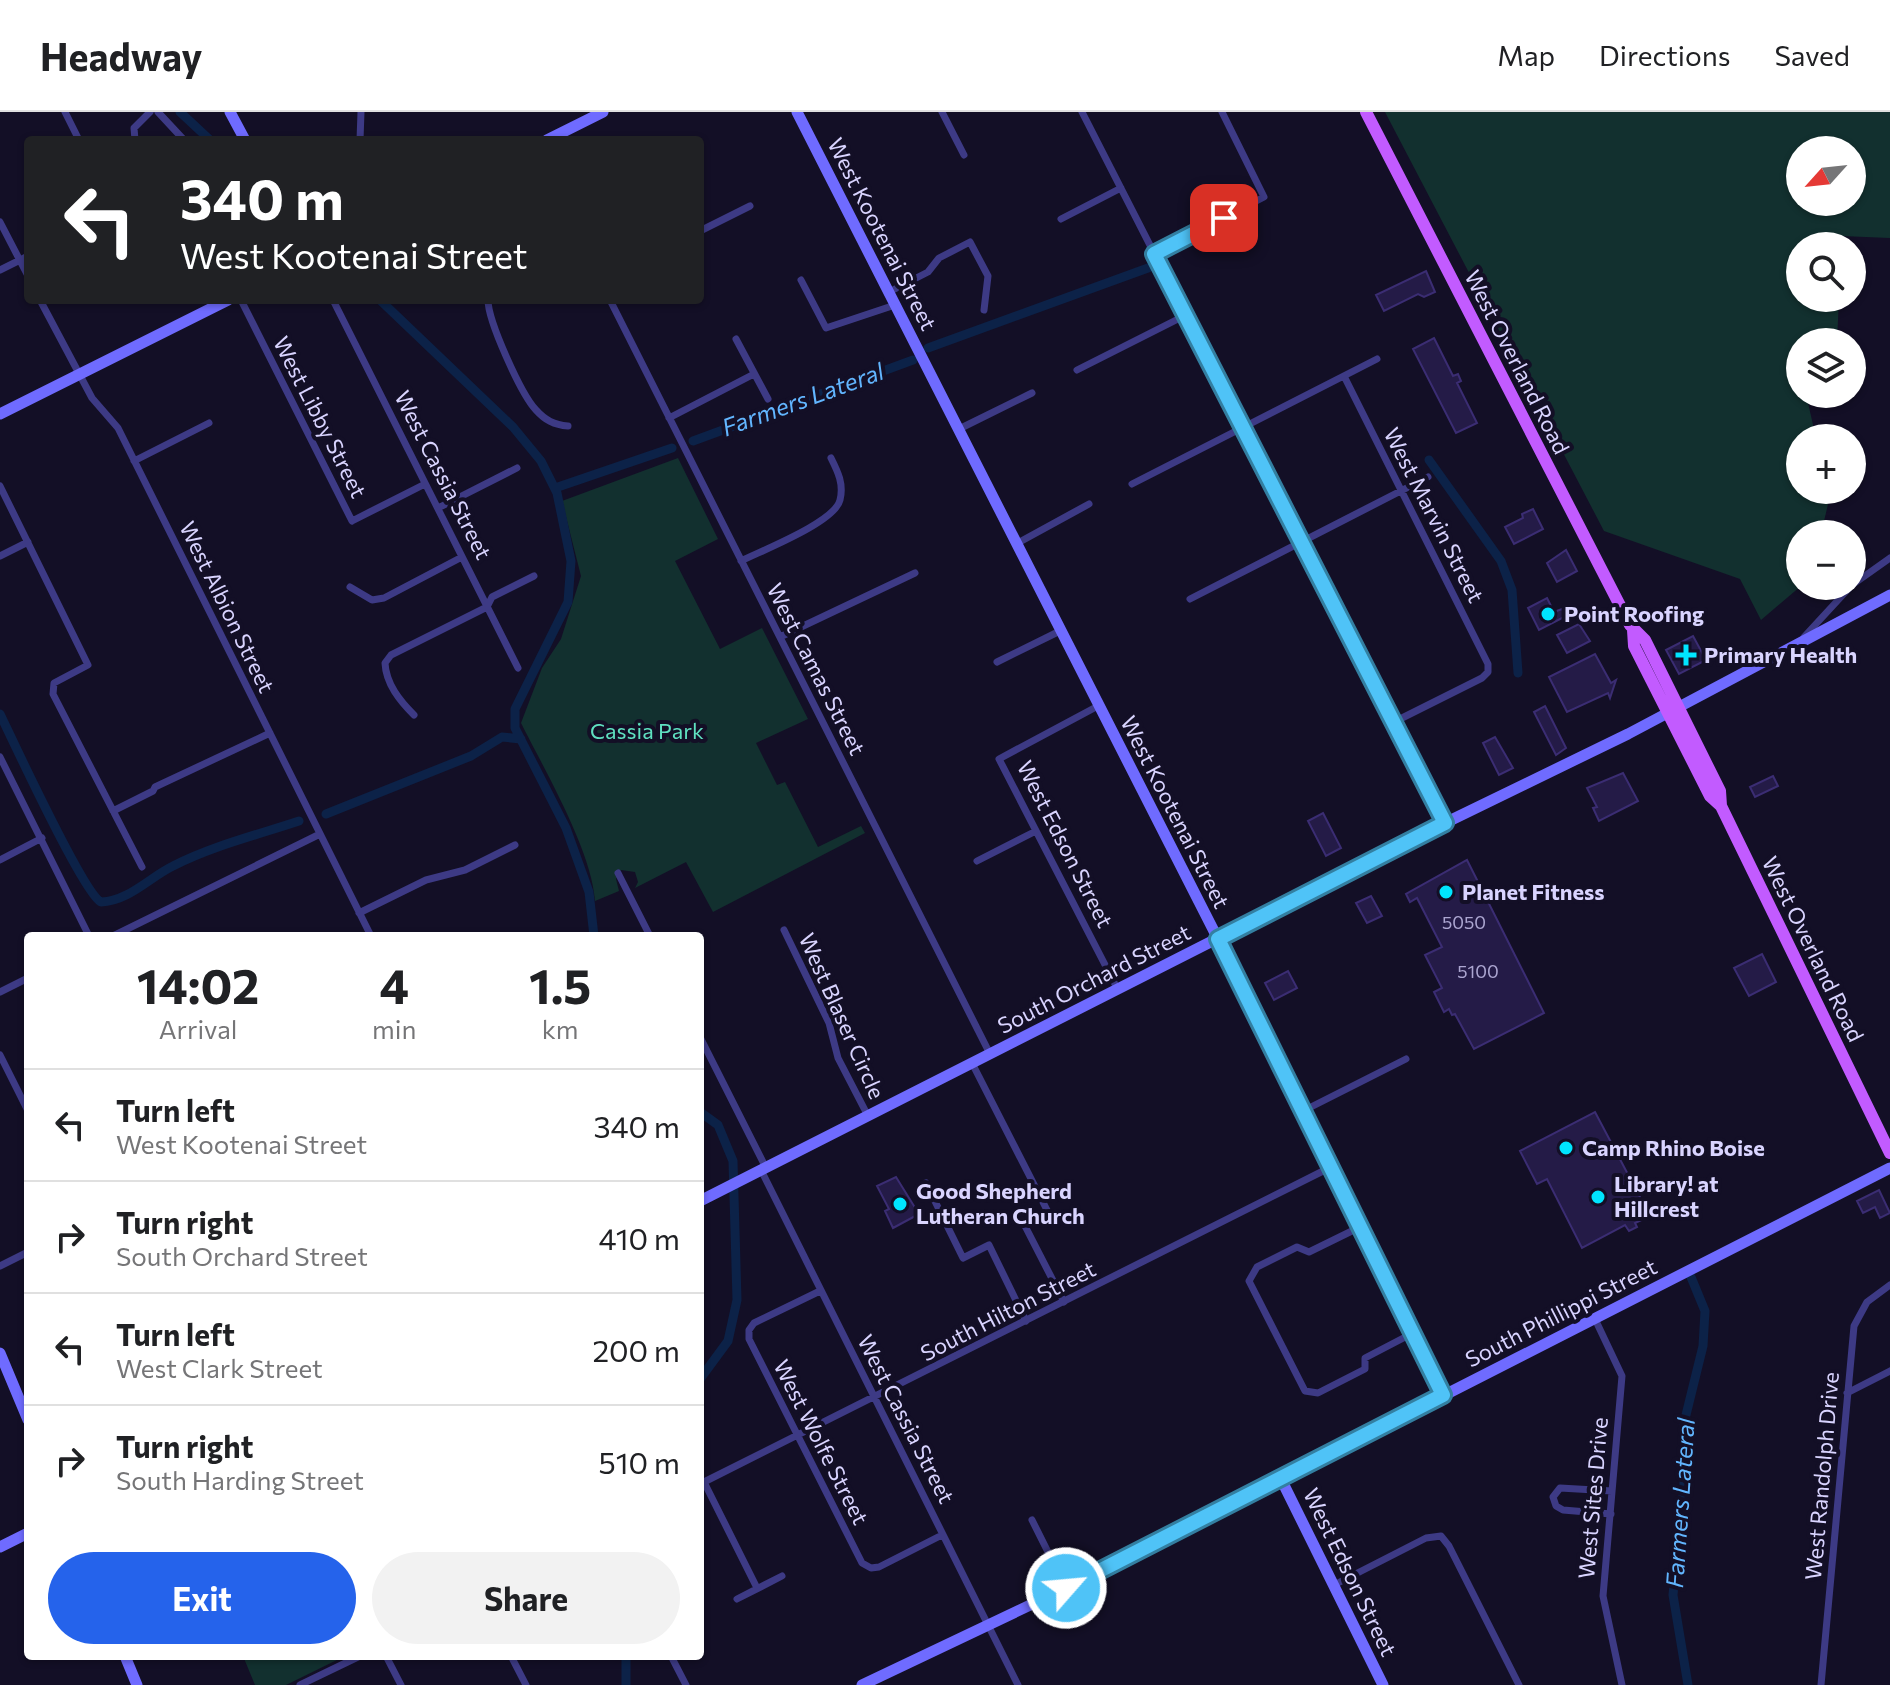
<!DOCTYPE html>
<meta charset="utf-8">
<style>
body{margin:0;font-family:Commissioner,sans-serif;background:#f2f2f2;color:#202124;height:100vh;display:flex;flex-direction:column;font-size:30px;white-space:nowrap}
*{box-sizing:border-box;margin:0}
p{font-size:26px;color:#757577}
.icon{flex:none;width:44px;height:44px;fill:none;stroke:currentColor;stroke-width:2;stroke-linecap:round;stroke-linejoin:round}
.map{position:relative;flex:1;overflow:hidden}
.drawer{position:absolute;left:24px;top:820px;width:680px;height:728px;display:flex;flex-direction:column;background:#fff;border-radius:8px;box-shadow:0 2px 6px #0004}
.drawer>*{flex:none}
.hud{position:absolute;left:24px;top:24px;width:680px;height:168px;border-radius:8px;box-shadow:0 2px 6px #0004;background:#202124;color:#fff;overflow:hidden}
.needle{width:52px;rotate:243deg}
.tools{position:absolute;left:1786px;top:24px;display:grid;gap:16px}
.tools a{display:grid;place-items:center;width:80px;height:80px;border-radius:50%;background:#fff;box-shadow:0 2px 6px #0004;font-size:40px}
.pin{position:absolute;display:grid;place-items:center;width:68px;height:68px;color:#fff;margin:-34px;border-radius:16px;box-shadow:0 4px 12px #0006}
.me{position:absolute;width:88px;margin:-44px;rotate:63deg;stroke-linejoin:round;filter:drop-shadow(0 0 6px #0008)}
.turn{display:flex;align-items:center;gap:28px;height:168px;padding:0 24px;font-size:36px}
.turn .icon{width:104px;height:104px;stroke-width:2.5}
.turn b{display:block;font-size:56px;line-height:68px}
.eta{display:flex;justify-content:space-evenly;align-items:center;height:136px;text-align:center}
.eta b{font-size:48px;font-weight:700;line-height:56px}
.cta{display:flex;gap:16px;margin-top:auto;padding:16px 24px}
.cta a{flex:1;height:92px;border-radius:48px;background:#2563eb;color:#fff;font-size:32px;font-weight:700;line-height:92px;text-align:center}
.cta a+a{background:#f2f2f2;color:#202124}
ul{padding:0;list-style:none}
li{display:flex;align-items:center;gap:24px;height:112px;padding:0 24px;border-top:2px solid #e0e0e0}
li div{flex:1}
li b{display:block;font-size:30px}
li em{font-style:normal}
header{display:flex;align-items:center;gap:48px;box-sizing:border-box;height:112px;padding:0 40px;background:#fff;border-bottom:2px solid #e0e0e0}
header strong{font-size:38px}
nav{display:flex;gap:44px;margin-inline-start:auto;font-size:28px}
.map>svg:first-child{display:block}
</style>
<header>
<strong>Headway</strong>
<nav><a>Map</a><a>Directions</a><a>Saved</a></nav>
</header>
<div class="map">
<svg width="1890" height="1573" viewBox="0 0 1890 1573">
<rect width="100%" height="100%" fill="#130f26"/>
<path fill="#12302f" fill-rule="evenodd" d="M 1385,0 L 1890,0 L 1890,126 L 1842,124 L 1841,134 L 1800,134 L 1800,186 L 1839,186 L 1837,230 L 1800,230 L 1800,282 L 1806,282 L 1816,326 L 1800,326 L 1800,378 L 1827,378 L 1829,388 L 1821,422 L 1800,422 L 1801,474 L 1761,508 L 1740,467 L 1604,419 ZM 1800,38 L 1852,38 L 1852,90 L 1800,90 Z
M 678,346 L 718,427 L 675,449 L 720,537 L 762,516 L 808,607 L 756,631 L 777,673 L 785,670 L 818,735 L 861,714 L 865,721 L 713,800 L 686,750 L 635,776 L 638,770 L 635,760 L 621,758 L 616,767 L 619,779 L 595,789 C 592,739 544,657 521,611 L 542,556 L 561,527 L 581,464 L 562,389 Z
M 243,1544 L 345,1544 L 286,1573 L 255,1573 Z"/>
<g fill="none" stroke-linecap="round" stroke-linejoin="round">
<path stroke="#0c2248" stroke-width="9" d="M 180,0 L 210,28
M 380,188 L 513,315 L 541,349 L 557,381 L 571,449 L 568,490 L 515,597 L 515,616 L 566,716 L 589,780 L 594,824
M 928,236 L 1148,156
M 693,329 L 913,248
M 1429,348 L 1501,449 L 1512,478 L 1518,561
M 555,376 L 672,336
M 0,602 C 14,631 84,782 101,790 C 129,789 150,765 173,754 C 212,734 257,723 299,709
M 326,702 L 471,644 L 502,625 L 521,627
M 700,1000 L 718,1013 L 733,1049 L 737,1188 L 728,1229 L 700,1267
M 626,1544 L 626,1573
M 1688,1573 L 1673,1483 L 1684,1371 L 1684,1311 L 1703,1234 L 1705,1199 L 1691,1165"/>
</g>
<path fill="#241b47" stroke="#3b2d73" stroke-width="2" d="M 1426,159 L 1435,180 L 1424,185 L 1418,182 L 1384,199 L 1376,183 Z
M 1434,226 L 1453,264 L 1458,262 L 1461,269 L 1457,271 L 1477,311 L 1456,321 L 1413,237 Z
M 1533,397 L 1543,417 L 1514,432 L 1505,415 L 1523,406 L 1522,402 Z
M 1566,438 L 1577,459 L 1557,470 L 1547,451 Z
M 1547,486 L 1554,500 L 1562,497 L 1566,504 L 1539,518 L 1528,496 Z
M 1579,512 L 1590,529 L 1567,541 L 1557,523 Z
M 1693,524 L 1706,548 L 1679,562 L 1666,538 Z
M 1595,542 L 1611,571 L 1616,568 L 1610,586 L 1608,581 L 1567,600 L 1549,565 Z
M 1545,594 L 1566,636 L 1556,643 L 1534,600 Z
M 1495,625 L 1513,656 L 1499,663 L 1483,631 Z
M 1623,661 L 1638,689 L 1599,709 L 1593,696 L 1597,695 L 1587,676 Z
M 1773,664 L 1778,674 L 1755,685 L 1750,675 Z
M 1323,701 L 1341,736 L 1326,744 L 1308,709 Z
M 1467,748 L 1544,901 L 1474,937 L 1455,902 L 1452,903 L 1449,897 L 1444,900 L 1434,880 L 1442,876 L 1425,843 L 1442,835 L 1417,786 L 1410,790 L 1406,782 Z
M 1371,784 L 1382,804 L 1367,811 L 1356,791 Z
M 1762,842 L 1776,870 L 1749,884 L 1734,856 Z
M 1288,859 L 1297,876 L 1274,888 L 1265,871 Z
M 1595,1000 L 1650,1104 L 1635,1111 L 1637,1115 L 1629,1119 L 1625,1113 L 1582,1136 L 1547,1067 L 1537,1072 L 1520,1039 Z
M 896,1065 L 919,1102 L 893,1116 L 885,1099 L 889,1097 L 877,1074 Z
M 1879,1078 L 1890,1101 L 1880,1106 L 1875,1095 L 1863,1101 L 1857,1089 Z"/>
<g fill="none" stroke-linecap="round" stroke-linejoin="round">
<path stroke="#3d3a85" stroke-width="7" d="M 65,0 L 79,28
M 158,0 L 184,28
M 942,0 L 964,43
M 1082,0 L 1445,711
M 135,28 L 134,16 L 150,0
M 360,28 L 361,0
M 1061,107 L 1121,76
M 0,110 L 28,164
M 700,119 L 750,94
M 1154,142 L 1264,85 L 1222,0
M 0,158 L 28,144
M 801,168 L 826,216 L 895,193
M 889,180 L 928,160 L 939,146 L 970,130 L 988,164 L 984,198
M 40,188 L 92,286 L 118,316 L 371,824
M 241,188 L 352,409 L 425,372
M 333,188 L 518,556
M 488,188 C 488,209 521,282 536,298 C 545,308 554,313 568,314
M 610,188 L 990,942
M 736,227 L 768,287
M 1077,258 L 1186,203
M 1344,264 L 1488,552 L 1488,560 L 1482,566 L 1394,610
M 669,306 L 754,262
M 959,317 L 1032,281
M 134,349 L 209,311
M 1132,372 L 1377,247
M 0,374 L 88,553 L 54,571 L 53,582 L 142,755
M 438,396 L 517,356
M 1016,432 L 1089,392
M 0,444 L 28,430
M 741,449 C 763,438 835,410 840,388 C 844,372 838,360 831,346
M 1852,473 L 1890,446
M 350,475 L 372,488 L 384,486 L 462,445
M 1190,487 L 1428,365
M 780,525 L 915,461
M 1804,525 L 1851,474
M 997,550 L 1060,519
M 1098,594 L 999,647 L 1118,878
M 414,603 C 400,589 386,572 385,551 L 391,543 L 487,495 L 492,485 L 534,464
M 0,645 L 89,824
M 113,699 L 153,679 L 155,675 L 270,621
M 0,748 L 42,726
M 977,749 L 1036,719
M 618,761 L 650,824
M 359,801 L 426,768 L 465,758 L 515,733
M 784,818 L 829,911 L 838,946 L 868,1004
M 113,824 L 320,722
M 0,880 L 28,866
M 700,925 L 766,1056
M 0,943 L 28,999
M 972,951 L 1048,1100 L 1024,1112 L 1064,1190
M 1303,999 L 1406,947
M 761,1058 L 1018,1573
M 926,1071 L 963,1146 L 989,1133 L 1026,1209
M 1360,1115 L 1309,1140 L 1297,1135 L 1257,1155 L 1249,1169 L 1305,1279 L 1318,1281 L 1365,1257 L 1365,1246 L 1413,1221
M 0,1154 L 28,1140
M 820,1179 L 754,1211 L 749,1218 L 749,1227 L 862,1451 L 871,1456 L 879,1455 L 942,1423
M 1595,1207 L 1622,1264 L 1603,1484 L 1622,1573
M 1847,1281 L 1890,1259
M 704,1370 L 757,1476
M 700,1372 L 1331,1055
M 1611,1402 L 1563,1398 L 1556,1394 L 1553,1385 L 1560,1376 L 1612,1379
M 1032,1408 L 1066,1476
M 1334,1473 L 1426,1426 L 1441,1424 L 1449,1434 L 1519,1573
M 737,1487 L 782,1464
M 386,1544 L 401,1573
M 511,1544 L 526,1573
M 671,1544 L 686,1573
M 300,1573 L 360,1544
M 1821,1573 L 1854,1214 L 1867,1190 L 1890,1173"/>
<path stroke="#6f6bff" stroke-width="11" d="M 230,0 L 245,28
M 797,0 L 1218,827 L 1443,1283
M 547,28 L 603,0
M 0,302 L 228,188
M 700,1089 L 1445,711 L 1628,622 L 1890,483
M 0,1241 L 28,1308
M 1280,1365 L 1383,1573
M 0,1435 L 28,1421
M 125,1544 L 137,1573
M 862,1573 L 1066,1476 L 1890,1056"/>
<path stroke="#c25bff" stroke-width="12" d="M 1366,0 L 1630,513 L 1645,528 L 1720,679 L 1721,694
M 1633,518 L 1634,534 L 1710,684 L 1721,694 L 1890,1041"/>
</g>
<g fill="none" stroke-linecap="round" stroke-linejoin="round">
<g stroke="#337fa1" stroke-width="20">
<path id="route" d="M 1066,1476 L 1443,1283 L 1218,827 L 1445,711 L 1154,142 L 1224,106"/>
</g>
<use href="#route" stroke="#4fc3f7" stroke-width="14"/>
</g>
<g fill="#00e5ff" stroke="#130f26" stroke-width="3">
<circle cx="1548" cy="502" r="8"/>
<path d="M1682 531h8v8h8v8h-8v8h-8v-8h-8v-8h8z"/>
<circle cx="1446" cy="780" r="8"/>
<circle cx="1566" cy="1036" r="8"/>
<circle cx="1598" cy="1085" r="8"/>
<circle cx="900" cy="1092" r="8"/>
</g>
<g text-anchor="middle" stroke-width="8" stroke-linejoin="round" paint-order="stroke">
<g font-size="18" fill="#aca6d1">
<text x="1464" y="817">5050</text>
<text x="1478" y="866">5100</text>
</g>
<g font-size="22" fill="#d9d4ff" stroke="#130f26">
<text transform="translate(882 122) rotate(63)" y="8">West Kootenai Street</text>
<text transform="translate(1517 250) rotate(63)" y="8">West Overland Road</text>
<text transform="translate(320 305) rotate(63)" y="8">West Libby Street</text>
<text transform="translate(443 363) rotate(63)" y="8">West Cassia Street</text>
<text transform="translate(1434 403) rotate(63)" y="8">West Marvin Street</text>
<text transform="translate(227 495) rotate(64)" y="8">West Albion Street</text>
<text transform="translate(816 557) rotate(63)" y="8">West Camas Street</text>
<text transform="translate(1175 700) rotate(63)" y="8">West Kootenai Street</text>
<text transform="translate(1065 732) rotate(63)" y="8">West Edson Street</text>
<text transform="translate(1813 837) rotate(64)" y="8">West Overland Road</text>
<text transform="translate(1094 867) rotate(-27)" y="8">South Orchard Street</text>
<text transform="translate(842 904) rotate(66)" y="8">West Blaser Circle</text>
<text transform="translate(1008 1199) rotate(-27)" y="8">South Hilton Street</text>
<text transform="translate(1561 1201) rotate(-27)" y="8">South Phillippi Street</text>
<text transform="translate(906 1307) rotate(63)" y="8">West Cassia Street</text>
<text transform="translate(821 1330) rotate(63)" y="8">West Wolfe Street</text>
<text transform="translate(1822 1364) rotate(-85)" y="8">West Randolph Drive</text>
<text transform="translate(1593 1386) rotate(-85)" y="8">West Sites Drive</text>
<text transform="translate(1350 1460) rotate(64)" y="8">West Edson Street</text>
</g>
<g font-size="22" font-weight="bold" fill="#d9d4ff" stroke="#130f26" text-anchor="start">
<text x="1564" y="510">Point Roofing</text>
<text x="1704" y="551">Primary Health</text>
<text x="1462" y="788">Planet Fitness</text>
<text x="1582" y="1044">Camp Rhino Boise</text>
<text x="1614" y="1080">Library! at<tspan x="1614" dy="25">Hillcrest</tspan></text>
<text x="916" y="1087">Good Shepherd<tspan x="916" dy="25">Lutheran Church</tspan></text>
</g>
<g font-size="22" fill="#5fe0c0" stroke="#130f26">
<text x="647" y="627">Cassia Park</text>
</g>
<g font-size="24" font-style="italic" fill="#62b6ff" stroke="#130f26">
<text transform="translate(803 288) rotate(-20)" y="8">Farmers Lateral</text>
<text transform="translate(1681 1391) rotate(-86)" y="8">Farmers Lateral</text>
</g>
</g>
</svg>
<div class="tools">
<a><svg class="needle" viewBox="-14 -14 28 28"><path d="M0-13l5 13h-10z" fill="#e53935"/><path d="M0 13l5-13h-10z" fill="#757577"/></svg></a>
<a><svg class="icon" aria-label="search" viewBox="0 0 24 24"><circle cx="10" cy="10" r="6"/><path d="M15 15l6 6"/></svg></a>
<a><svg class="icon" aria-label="layers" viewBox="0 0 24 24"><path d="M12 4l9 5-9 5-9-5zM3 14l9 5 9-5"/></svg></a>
<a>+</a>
<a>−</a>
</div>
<div class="pin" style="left:1224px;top:106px;background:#d93025"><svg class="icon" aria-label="arrive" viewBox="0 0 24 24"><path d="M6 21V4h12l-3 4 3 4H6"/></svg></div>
<svg class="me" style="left:1066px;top:1476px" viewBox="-20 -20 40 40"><circle r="17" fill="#4fc3f7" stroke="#fff" stroke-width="3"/><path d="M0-11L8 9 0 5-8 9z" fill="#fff"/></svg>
<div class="hud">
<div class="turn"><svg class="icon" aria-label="left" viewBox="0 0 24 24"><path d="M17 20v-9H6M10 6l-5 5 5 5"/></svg><div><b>340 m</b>West Kootenai Street</div></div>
</div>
<section class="drawer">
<div class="eta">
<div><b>14:02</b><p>Arrival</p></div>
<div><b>4</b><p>min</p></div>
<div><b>1.5</b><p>km</p></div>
</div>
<ul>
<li><svg class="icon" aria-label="left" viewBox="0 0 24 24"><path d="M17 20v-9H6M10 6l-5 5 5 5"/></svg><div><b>Turn left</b><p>West Kootenai Street</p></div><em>340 m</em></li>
<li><svg class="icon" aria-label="right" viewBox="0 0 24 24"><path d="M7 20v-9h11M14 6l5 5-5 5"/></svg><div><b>Turn right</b><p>South Orchard Street</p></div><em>410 m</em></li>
<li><svg class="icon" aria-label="left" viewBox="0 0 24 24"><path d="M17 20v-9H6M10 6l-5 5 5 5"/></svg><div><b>Turn left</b><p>West Clark Street</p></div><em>200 m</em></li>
<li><svg class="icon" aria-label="right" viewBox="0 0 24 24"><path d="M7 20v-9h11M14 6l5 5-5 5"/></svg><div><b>Turn right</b><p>South Harding Street</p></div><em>510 m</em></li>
</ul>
<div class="cta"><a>Exit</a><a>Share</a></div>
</section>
</div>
